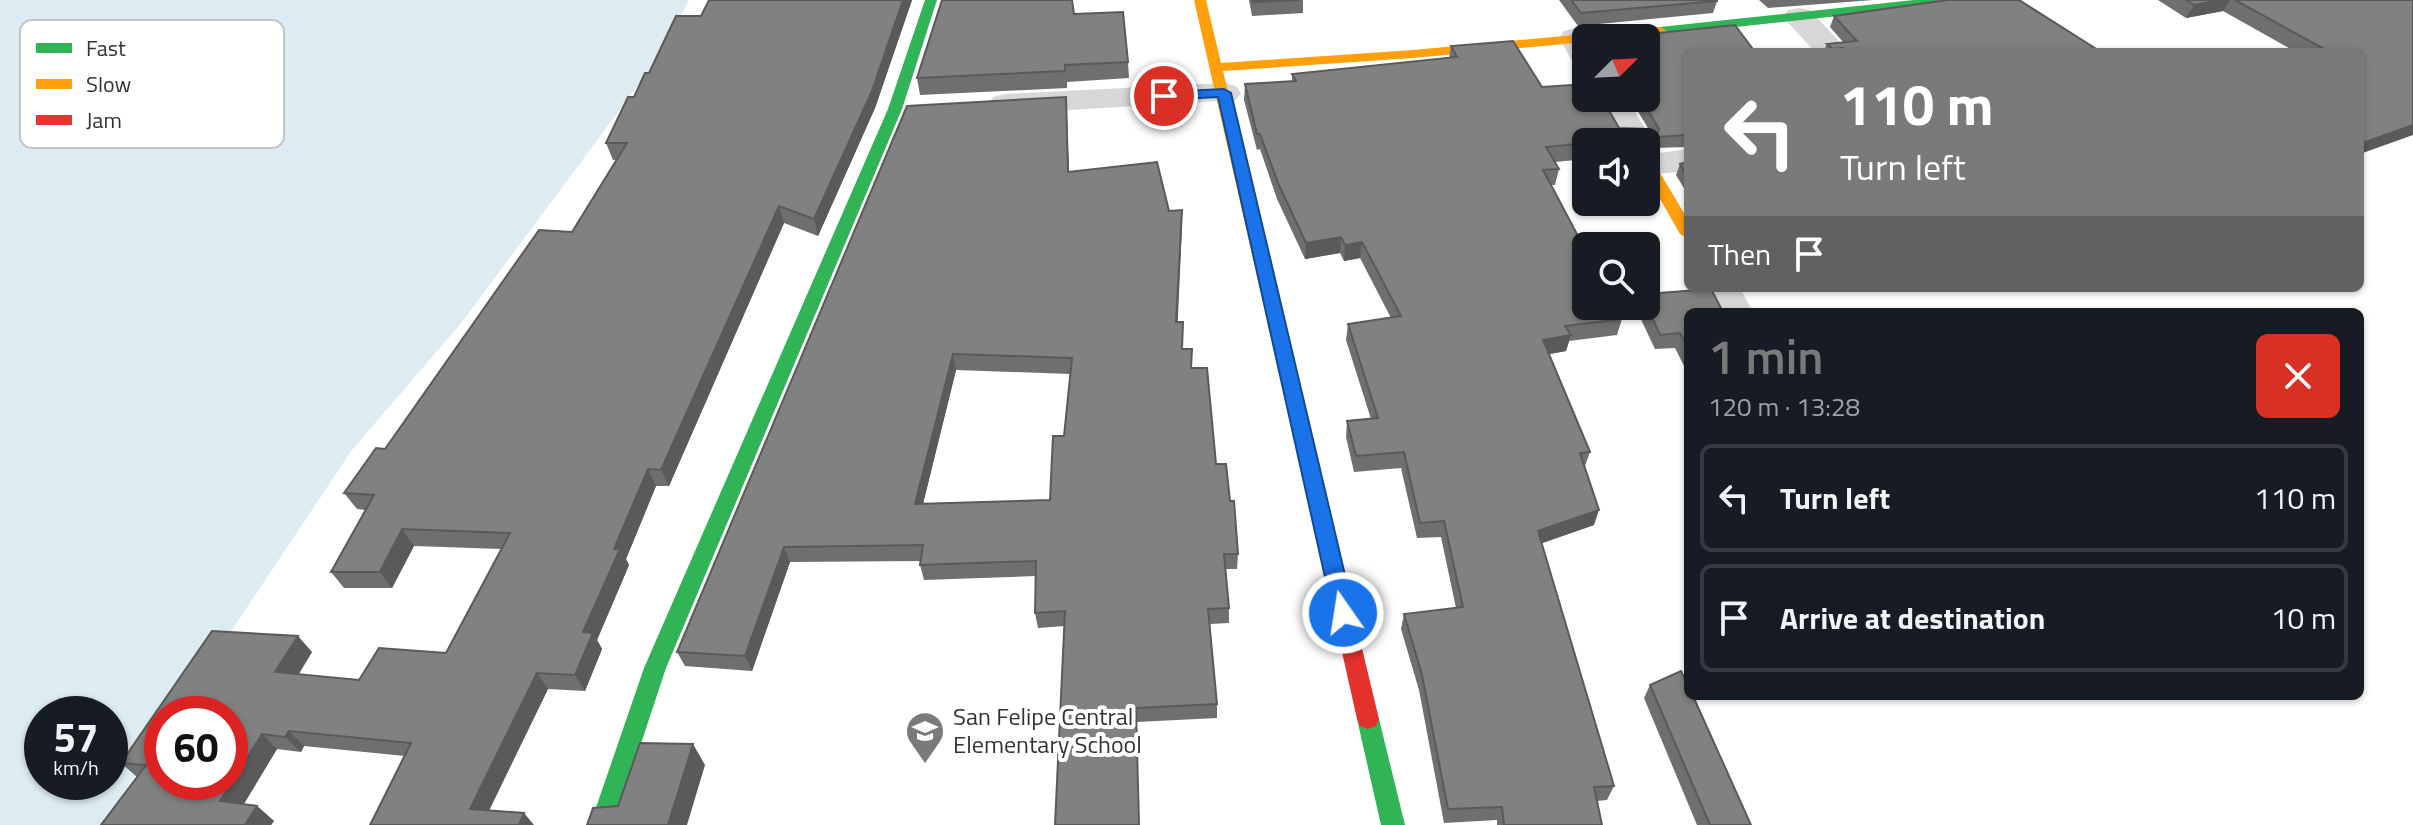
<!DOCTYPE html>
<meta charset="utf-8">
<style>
body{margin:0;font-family:"Titillium Web",sans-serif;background:#242831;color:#f1f3f6;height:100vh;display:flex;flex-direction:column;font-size:30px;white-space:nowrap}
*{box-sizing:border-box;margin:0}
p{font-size:26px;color:#9ea1a6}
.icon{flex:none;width:44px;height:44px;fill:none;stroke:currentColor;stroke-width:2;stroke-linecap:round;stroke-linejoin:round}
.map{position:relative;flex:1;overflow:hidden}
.panel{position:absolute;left:1684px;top:308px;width:680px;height:392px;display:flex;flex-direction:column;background:#171b24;border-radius:12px;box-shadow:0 2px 6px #0004}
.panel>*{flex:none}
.top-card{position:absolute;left:1684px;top:48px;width:680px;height:244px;border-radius:12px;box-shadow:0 2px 6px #0004;background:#7a7a7a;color:#fff;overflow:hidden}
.needle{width:52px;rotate:66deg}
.buttons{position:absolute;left:1572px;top:24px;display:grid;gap:16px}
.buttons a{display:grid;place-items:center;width:88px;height:88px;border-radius:12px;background:#171b24;box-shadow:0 2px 6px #0004;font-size:40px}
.speed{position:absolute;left:24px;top:696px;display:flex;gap:16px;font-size:40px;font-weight:700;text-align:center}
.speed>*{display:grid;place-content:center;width:104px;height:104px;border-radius:50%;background:#171b24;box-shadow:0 2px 6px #0004;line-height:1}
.speed small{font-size:20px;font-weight:400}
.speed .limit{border:12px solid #d22;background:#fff;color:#111}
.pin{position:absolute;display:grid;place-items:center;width:68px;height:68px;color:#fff;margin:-34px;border:4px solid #fff;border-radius:50%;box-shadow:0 2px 8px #0007}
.me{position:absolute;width:88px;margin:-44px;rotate:347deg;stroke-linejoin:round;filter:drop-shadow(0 0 6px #0008)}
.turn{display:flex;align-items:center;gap:28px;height:168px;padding:0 24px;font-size:36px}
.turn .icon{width:104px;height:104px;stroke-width:2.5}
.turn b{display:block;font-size:56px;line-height:68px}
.then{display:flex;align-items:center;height:76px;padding:0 24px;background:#0003;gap:16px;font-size:30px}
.round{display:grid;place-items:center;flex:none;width:84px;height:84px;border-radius:12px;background:#242831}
.head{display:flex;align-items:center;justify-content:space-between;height:136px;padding:0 24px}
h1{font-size:48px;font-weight:600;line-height:60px;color:#7a7a7a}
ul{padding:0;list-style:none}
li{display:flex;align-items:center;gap:24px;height:108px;margin:0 16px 12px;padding:0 8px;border:4px solid #363941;border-radius:12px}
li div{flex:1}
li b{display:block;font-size:30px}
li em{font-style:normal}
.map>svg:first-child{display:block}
</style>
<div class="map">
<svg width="2413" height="825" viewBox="0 0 2413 825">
<rect width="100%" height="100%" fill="#fff"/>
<path fill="#ddebf3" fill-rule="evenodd" d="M 0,0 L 689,0 L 662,53 L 462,322 L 352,450 L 176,714 L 162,714 L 162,735 L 102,825 L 0,825 ZM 42,714 L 110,714 L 110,782 L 42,782 Z"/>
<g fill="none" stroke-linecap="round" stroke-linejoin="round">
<path fill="#d7d7d7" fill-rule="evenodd" d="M 1799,8 L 1810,10 L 1849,52 L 1815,52 L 1783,17 L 1788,10 Z
M 1575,28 L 1586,31 L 1591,38 L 1586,38 L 1586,67 L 1574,64 L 1559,38 L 1564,31 Z
M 1224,83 L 1236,86 L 1241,93 L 1236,100 L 1005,114 L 993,111 L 988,104 L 993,97 L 1005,94 Z
M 1593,98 L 1627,98 L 1653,142 L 1648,150 L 1646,142 L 1617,142 Z
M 1688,149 L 1688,171 L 1646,175 L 1646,155 Z
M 1700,288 L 1740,288 L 1753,312 L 1713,312 Z"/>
<path fill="#30b455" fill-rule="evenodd" d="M 925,0 L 937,0 L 902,109 L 666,668 L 614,825 L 590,825 L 644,668 L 888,109 Z
M 1914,0 L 1956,0 L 1950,4 L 1660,35 L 1653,31 L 1660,27 Z
M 1368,709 L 1376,712 L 1379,719 L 1405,825 L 1381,825 L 1357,719 L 1360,712 Z"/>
<path fill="#ff9f0a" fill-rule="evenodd" d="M 1194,0 L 1206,0 L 1221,63 L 1413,50 L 1660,27 L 1667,31 L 1660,35 L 1586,38 L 1586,42 L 1413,58 L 1223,71 L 1321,478 L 1319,483 L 1305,483 L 1303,478 Z
M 1646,157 L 1653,161 L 1688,220 L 1688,239 L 1680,234 L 1646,174 Z"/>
<path fill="#e5322d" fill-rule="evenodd" d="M 1312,471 L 1319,473 L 1321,478 L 1379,719 L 1376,726 L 1368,729 L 1360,726 L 1357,719 L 1303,478 L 1305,473 Z"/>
</g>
<path fill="#6f6f6f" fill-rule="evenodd" d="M 709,0 L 912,0 L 875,108 L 818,236 L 784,223 L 669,486 L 656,486 L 626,559 L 629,565 L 597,640 L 602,649 L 585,691 L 548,689 L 489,811 L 370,825 L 405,756 L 304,746 L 301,752 L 277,749 L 244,804 L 257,806 L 274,821 L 271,825 L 101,825 L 137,777 L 121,763 L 312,652 L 299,674 L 359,680 L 446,653 L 501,549 L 414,546 L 392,588 L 344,588 L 331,572 L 365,510 L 357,509 L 344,493 L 385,449 L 572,232 L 616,160 L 613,160 L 606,143 L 649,73 L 701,16 Z
M 1249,0 L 1303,0 L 1303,13 L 1252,16 Z
M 1559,0 L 1717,0 L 1717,1 L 1713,13 L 1578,26 Z
M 1759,0 L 1873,0 L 1768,8 Z
M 2158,0 L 2413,0 L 2360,52 L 2296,52 L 2223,11 L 2186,18 Z
M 1074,14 L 1128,62 L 1129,78 L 1067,82 L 1067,88 L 920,95 L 917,78 Z
M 1834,16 L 2101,52 L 1823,52 L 1827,44 L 1843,42 L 1830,27 Z
M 1592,30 L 1649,34 L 1688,52 L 1688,147 L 1653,148 L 1655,140 L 1630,98 L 1646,98 L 1646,38 L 1590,38 Z
M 1451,46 L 1542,87 L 1619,128 L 1648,129 L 1646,149 L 1646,142 L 1586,142 L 1586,159 L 1555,162 L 1559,169 L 1555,185 L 1551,185 L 1622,319 L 1617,335 L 1569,341 L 1566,351 L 1549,354 L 1590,452 L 1585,466 L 1594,525 L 1542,543 L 1614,786 L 1607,800 L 1597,801 L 1602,825 L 1497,825 L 1497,820 L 1444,823 L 1419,690 L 1401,629 L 1404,614 L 1456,608 L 1441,537 L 1417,538 L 1401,468 L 1354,472 L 1346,437 L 1347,421 L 1371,419 L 1346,340 L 1348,324 L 1391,318 L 1360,258 L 1344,261 L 1340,253 L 1305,259 L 1277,199 L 1260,149 L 1257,150 L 1244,100 L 1245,84 L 1292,81 L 1292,74 L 1449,58 Z
M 1066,97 L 1069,172 L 1169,211 L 1182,210 L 1177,322 L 1183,349 L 1192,368 L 1216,464 L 1230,501 L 1238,554 L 1237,569 L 1225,569 L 1229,608 L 1229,623 L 1210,624 L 1217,704 L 1217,718 L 1137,722 L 1065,626 L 1038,628 L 1035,613 L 1036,576 L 924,580 L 920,565 L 921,561 L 790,562 L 752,671 L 685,666 L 677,652 ZM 956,370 L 1070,374 L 1064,436 L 1050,500 L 923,504 Z
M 1688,162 L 1688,195 L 1676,175 L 1680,164 Z
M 1646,294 L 1688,312 L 1688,374 L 1675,348 L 1655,349 L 1636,309 L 1637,306 L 1646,306 Z
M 1650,685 L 1751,825 L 1697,825 L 1644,698 Z"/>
<path fill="#5a5a5a" d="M 903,0 L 912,0 L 875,108 L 818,236 L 814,219 Z
M 2220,0 L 2230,0 L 2223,11 L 2186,18 L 2194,5 Z
M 1066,97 L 1067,112 L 1069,187 L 1068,172 Z
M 2413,125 L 2413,135 L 2360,154 L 2360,144 Z
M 779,206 L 784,223 L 669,486 L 661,470 Z
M 1182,210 L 1182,226 L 1177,338 L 1176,322 Z
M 1341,237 L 1340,253 L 1305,259 L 1306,243 Z
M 1362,242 L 1360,258 L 1344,261 L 1345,245 Z
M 1571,335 L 1566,351 L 1539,356 L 1543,340 Z
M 953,354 L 956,370 L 919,520 L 915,504 Z
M 648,469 L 656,486 L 626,559 L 629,565 L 597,640 L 602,649 L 585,691 L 575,675 L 583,632 L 614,549 Z
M 1599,510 L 1594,525 L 1534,546 L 1538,531 Z
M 402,529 L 414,546 L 392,588 L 380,572 Z
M 784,547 L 790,562 L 752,671 L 745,656 Z
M 298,636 L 312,652 L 290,687 L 275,672 Z
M 537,673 L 548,689 L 482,824 L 470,809 Z
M 289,731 L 304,746 L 301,752 L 285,737 Z
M 262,734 L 277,749 L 237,815 L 220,801 Z
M 693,744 L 705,765 L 687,825 L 668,825 Z
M 257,806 L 274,821 L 271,825 L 245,825 Z
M 524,813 L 534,825 L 519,825 Z"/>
<path fill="#818181" stroke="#5a5a5a" stroke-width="2" fill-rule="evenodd" d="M 709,0 L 903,0 L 872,91 L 814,219 L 779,206 L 661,470 L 648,469 L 614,549 L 620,549 L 583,632 L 593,633 L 575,675 L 537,673 L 470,809 L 524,813 L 519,825 L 370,825 L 411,743 L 289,731 L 285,737 L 262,734 L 220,801 L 257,806 L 245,825 L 101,825 L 146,765 L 121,763 L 212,631 L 298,636 L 275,672 L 359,680 L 379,648 L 446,653 L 510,533 L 402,529 L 380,572 L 331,572 L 374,495 L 344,493 L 376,448 L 385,449 L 539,230 L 572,232 L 627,143 L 606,143 L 628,97 L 634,97 L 645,73 L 649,73 L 676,16 L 701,16 ZM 162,714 L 230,714 L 230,782 L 162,782 Z
M 942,0 L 1072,0 L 1074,14 L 1123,12 L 1128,62 L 1065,65 L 1065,71 L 917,78 Z
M 1252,0 L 1299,0 L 1253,2 Z
M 1571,0 L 1717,0 L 1717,1 L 1581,13 Z
M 1948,0 L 2019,0 L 2101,52 L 1849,52 L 1843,48 L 1833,49 L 1827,44 L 1857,41 L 1834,16 Z
M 2186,0 L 2220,0 L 2194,5 Z
M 2235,0 L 2413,0 L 2413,125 L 2360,144 L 2360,52 L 2319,52 L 2326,50 Z
M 1735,25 L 1755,52 L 1688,52 L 1688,135 L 1656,137 L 1659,129 L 1641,98 L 1646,98 L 1646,38 L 1598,38 L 1592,30 L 1646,30 L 1649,34 Z
M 1513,41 L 1542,87 L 1586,84 L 1586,98 L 1602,98 L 1619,128 L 1648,129 L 1648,143 L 1644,138 L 1586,142 L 1586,143 L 1546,147 L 1559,169 L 1543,170 L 1586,251 L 1586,306 L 1615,306 L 1622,319 L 1565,326 L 1571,335 L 1543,340 L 1590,452 L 1580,453 L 1599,510 L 1538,531 L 1614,786 L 1594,787 L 1602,825 L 1504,825 L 1502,807 L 1448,809 L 1422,675 L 1404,614 L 1463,607 L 1444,521 L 1420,523 L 1404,452 L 1356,456 L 1347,421 L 1378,418 L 1348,324 L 1401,316 L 1362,242 L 1345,245 L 1341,237 L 1306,243 L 1278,183 L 1260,134 L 1257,134 L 1245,84 L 1296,81 L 1292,74 L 1457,57 L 1451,46 Z
M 1066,97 L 1068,172 L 1157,162 L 1169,211 L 1182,210 L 1176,322 L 1183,322 L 1182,349 L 1192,349 L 1191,368 L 1207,368 L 1216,464 L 1226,464 L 1230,501 L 1234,501 L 1238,554 L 1224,554 L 1229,608 L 1208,609 L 1217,704 L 1136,708 L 1139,825 L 1055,825 L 1065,611 L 1035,613 L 1036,561 L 920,565 L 923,545 L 784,547 L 745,656 L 677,652 L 907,106 ZM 953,354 L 1072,358 L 1064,436 L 1053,436 L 1050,500 L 915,504 Z
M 1688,162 L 1688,177 L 1680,164 Z
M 1711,289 L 1723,312 L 1688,312 L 1688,348 L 1680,333 L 1660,335 L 1646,304 L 1646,294 Z
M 1681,671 L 1688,686 L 1688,696 L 1693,696 L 1751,825 L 1710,825 L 1650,685 Z
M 640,743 L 693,744 L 668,825 L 587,825 L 593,808 L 618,806 Z"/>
<path fill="#1a73e8" stroke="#114b97" stroke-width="2" d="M 1224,89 L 1231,93 L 1354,613 L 1343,622 L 1333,613 L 1218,97 L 1164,100 L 1157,96 L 1164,92 Z"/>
<defs>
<g id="school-pin" transform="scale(2)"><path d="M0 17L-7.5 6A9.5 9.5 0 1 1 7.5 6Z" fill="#7a7a7a" stroke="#fff"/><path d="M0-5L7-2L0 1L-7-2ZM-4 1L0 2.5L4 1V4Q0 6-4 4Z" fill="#fff"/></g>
</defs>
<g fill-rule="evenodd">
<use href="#school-pin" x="925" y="731"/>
</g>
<g text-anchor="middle" stroke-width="8" stroke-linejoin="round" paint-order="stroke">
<g font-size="24" fill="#333" stroke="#fff" text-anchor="start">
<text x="953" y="725">San Felipe Central<tspan x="953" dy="28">Elementary School</tspan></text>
</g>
</g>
<rect x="20" y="20" width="264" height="128" rx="12" fill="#fff" stroke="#c2c2c2" stroke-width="2"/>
<rect x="36" y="43" width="36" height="10" fill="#30b455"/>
<rect x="36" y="79" width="36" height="10" fill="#ff9f0a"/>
<rect x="36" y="115" width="36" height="10" fill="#e5322d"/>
<g font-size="22" fill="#333">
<text x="86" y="56">Fast</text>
<text x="86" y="92">Slow</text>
<text x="86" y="128">Jam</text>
</g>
</svg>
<div class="buttons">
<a><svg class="needle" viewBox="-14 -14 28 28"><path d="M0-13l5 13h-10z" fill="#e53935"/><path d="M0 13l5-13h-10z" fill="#9ea1a6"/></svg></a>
<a><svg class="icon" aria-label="sound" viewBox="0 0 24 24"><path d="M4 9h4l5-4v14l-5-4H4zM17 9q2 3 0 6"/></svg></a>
<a><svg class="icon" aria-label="search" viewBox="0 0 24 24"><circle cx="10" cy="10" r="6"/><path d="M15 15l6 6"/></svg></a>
</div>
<div class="speed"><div>57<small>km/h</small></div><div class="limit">60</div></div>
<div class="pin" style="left:1164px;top:96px;background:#d93025"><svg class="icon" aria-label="arrive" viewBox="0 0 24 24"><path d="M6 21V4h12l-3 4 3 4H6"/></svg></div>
<svg class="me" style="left:1343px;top:613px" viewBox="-20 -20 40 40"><circle r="17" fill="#1a73e8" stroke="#fff" stroke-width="3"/><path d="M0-11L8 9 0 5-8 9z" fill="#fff"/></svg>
<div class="top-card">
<div class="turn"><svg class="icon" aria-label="left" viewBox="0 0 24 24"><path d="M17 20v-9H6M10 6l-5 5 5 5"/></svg><div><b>110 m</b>Turn left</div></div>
<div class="then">Then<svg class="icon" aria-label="arrive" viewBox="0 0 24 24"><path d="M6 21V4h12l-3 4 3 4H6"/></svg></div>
</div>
<section class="panel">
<div class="head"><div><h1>1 min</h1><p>120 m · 13:28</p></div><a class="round" style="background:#d93025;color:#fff"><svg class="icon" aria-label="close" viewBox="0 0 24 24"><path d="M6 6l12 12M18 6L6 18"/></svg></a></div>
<ul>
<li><svg class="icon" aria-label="left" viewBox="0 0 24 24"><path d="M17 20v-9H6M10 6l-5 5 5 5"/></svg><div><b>Turn left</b></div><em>110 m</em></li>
<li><svg class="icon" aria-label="arrive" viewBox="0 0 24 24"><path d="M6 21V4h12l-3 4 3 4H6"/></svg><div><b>Arrive at destination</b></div><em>10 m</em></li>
</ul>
</section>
</div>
